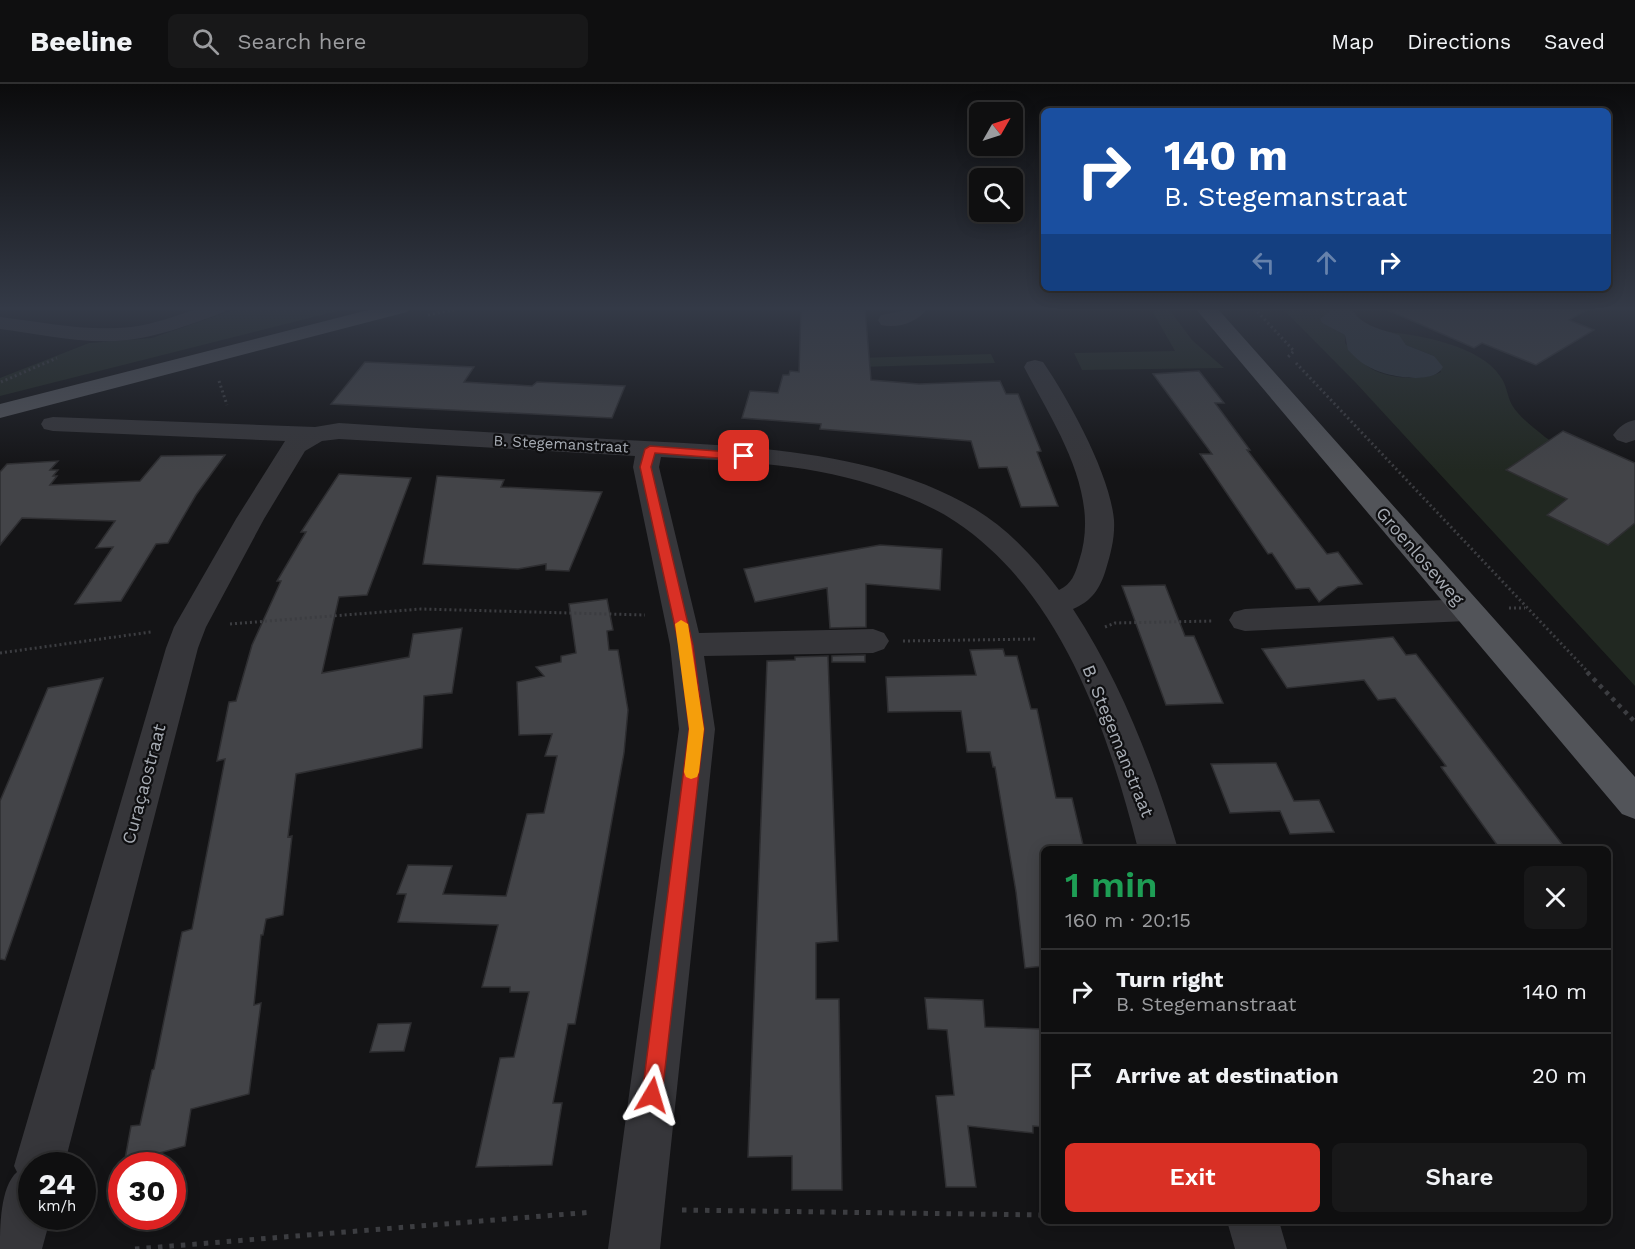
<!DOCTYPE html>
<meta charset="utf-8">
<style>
body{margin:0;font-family:"Work Sans",sans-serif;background:#181819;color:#f1f3f6;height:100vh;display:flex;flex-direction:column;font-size:22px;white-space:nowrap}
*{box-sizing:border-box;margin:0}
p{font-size:20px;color:#9b9c9f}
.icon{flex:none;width:33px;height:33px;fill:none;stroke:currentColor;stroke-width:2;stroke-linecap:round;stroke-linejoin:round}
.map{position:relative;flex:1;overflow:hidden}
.details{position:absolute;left:1041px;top:762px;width:570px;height:378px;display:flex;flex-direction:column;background:#0f0f10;border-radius:9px;box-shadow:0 3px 15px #0003,0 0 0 2px #2f2f30}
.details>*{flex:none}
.hud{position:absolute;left:1041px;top:24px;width:570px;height:183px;border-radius:9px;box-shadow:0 3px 15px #0003,0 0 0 2px #2f2f30;background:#1a4fa0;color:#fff;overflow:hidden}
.needle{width:39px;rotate:51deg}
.buttons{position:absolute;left:969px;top:18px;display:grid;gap:12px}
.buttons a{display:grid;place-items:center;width:54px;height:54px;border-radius:9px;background:#0f0f10;box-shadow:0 3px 15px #0003,0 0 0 2px #2f2f30;font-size:30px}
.speed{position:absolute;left:18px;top:1068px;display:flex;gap:12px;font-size:30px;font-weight:700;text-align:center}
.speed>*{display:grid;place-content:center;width:78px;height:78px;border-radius:50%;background:#0f0f10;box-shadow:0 3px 15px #0003,0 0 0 2px #2f2f30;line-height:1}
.speed small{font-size:15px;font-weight:400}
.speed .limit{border:9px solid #d22;background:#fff;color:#111}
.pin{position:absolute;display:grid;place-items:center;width:51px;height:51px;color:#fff;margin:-26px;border-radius:12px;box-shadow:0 3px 9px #0006}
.me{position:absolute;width:66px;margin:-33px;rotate:7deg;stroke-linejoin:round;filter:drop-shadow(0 0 4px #0008)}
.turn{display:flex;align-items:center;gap:21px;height:126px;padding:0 24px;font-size:27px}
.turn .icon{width:78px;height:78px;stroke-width:2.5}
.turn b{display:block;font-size:42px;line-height:51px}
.lanes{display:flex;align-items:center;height:57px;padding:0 24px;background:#0003;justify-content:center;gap:30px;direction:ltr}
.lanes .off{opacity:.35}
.round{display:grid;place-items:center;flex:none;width:63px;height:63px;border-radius:9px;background:#181819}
.overview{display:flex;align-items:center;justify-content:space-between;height:102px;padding:0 24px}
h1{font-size:36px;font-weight:600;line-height:45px;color:#1e9e55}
.primary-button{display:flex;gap:12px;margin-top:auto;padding:12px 24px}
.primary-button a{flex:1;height:69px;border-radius:9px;background:#d93025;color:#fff;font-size:24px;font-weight:600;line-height:69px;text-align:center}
.primary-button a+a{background:#181819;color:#f1f3f6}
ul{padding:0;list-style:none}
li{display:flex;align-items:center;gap:18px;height:84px;padding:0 24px;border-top:2px solid #2f2f30}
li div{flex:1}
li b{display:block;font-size:22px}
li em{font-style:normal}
header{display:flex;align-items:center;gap:36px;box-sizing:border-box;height:84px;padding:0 30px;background:#0f0f10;border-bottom:2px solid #2f2f30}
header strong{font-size:28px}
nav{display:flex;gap:33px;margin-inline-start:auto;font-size:21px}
.search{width:420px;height:54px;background:#181819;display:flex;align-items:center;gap:15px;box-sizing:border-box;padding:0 21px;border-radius:9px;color:#9b9c9f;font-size:22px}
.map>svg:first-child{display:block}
</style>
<header>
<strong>Beeline</strong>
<div class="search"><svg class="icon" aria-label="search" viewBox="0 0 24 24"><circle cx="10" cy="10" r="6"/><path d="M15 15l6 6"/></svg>Search here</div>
<nav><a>Map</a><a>Directions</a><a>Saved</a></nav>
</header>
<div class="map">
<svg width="1635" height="1165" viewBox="0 0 1635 1165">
<rect width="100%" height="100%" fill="#141416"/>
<path fill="#212821" d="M 239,224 L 349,224 L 0,312 L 0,294 L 89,259 L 152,254 Z
M 1282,224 L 1329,224 L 1330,227 L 1320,235 L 1322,239 L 1345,251 L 1345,259 C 1353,267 1362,280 1372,285 C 1389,295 1424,297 1441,288 L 1434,272 L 1406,261 L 1399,252 L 1388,248 C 1421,251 1480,262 1500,292 C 1507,301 1507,312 1512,321 C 1519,333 1534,344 1545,353 C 1570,371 1606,376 1635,385 L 1635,602 L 1356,299 Z
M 1151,225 L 1169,225 L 1192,256 L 1224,284 L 1082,286 L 1074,269 L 1175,267 Z
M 991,270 L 995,279 L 826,284 L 825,275 Z"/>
<path fill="#2f373d" d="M 1329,224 L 1351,224 C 1361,242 1380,245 1399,251 L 1406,261 L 1434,272 L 1443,283 C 1434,302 1385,292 1371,284 C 1362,280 1355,273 1348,266 L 1345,251 L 1322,239 L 1320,235 L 1330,227 Z"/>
<path fill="#434448" stroke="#2e2e31" stroke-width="1.5" d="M 801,224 L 865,224 L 871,296 L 919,300 L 1000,297 L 1006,310 L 1018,310 L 1041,367 L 1037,368 L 1058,422 L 1021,423 L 1007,383 L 979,384 L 971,357 L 820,345 L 821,340 L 742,334 L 750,307 L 778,309 L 783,291 L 789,291 L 790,287 L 799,288 Z
M 1383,224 L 1590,224 L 1569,236 L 1594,246 L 1536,281 L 1482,259 L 1474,264 Z
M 365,278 L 474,283 L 464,298 L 532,302 L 537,298 L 625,302 L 612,334 L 331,320 Z
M 1199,287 L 1224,319 L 1215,319 L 1250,366 L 1247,366 L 1327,470 L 1338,468 L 1362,500 L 1338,503 L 1319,518 L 1309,504 L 1296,505 L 1272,469 L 1268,470 L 1200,370 L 1212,370 L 1153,290 Z
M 1563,347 L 1635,379 L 1635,439 L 1608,461 L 1547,431 L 1567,415 L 1506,386 Z
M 225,371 L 196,411 L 168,459 L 156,460 L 121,517 L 75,520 L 113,463 L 96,464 L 115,437 L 22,434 L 0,461 L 0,388 L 7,380 L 58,377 L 50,386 L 58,386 L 53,392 L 57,392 L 50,401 L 140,397 L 161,372 Z
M 339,390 L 411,394 L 367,511 L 339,513 L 322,589 L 409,573 L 413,550 L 462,544 L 452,609 L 424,612 L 422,664 L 296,690 L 288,753 L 292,752 L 283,831 L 266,835 L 263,851 L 261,851 L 254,921 L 261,919 L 249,1010 L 191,1025 L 185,1062 L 134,1076 L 134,1073 L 125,1075 L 131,1042 L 140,1041 L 152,986 L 154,985 L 182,848 L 192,845 L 225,675 L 217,677 L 229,618 L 236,617 L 252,561 L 281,497 L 277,497 L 306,448 L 301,448 Z
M 437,392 L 504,396 L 501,403 L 602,408 L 569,487 L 546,486 L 546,480 L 518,485 L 423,480 Z
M 880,461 L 942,465 L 940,506 L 866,500 L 866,543 L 830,544 L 827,504 L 755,518 L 744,485 Z
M 1165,501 L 1185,552 L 1194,552 L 1223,619 L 1166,621 L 1122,502 Z
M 607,515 L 613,546 L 607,547 L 609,566 L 618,566 L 628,626 L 624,669 L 585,886 L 575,940 L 568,940 L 553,1019 L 562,1019 L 552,1081 L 476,1083 L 500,974 L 514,973 L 529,908 L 510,908 L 510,903 L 482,903 L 498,841 L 398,838 L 406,810 L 397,810 L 408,781 L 452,782 L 443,810 L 506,812 L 527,730 L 544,729 L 557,672 L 545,672 L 552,650 L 519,651 L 517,598 L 544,592 L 536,583 L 561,578 L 561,572 L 576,569 L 569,520 Z
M 1393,553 L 1406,571 L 1416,570 L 1566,765 L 1500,765 L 1441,683 L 1446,682 L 1395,614 L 1378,616 L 1364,596 L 1287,604 L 1262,565 Z
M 1003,565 L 1005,572 L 1017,572 L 1031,625 L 1037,625 L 1056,714 L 1072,714 L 1084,765 L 1044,765 L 1044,882 L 1025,884 L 1016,808 L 995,683 L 993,683 L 990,668 L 967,668 L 961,627 L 888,628 L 886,593 L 976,591 L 970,566 Z
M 865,571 L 865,578 L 832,578 L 832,572 Z
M 828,572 L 838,857 L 816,859 L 816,915 L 839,915 L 842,1106 L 792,1106 L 792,1072 L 748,1073 L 767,577 L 795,576 L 795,573 Z
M 103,594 L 5,876 L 0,875 L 0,717 L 48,604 Z
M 1276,679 L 1294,717 L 1319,716 L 1334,748 L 1290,750 L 1280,727 L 1230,729 L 1211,680 Z
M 925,914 L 983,916 L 985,943 L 1044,945 L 1044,1043 L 1033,1042 L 1033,1049 L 968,1042 L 976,1103 L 946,1103 L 936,1012 L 954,1011 L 947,946 L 928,945 Z
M 411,939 L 404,967 L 370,968 L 378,940 Z"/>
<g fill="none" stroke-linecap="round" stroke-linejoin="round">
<path stroke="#3c3d41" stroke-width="3" stroke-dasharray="2 3" stroke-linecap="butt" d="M 1254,224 L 1294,267 L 1286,275
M 428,231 L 463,224
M 1296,279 L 1589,589
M 219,297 L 227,321
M 1,298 L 57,274
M 1509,524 L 1525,524
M 230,540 L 421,525 L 645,531
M 1105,543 L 1115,539 L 1214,537
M 903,557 L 1037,555
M 0,569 L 151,548"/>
<path stroke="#3c3d41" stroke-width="4.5" stroke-dasharray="4 5" stroke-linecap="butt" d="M 1587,588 L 1635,638"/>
<path stroke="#3c3d41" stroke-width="5" stroke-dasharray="4.5 7" stroke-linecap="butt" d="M 682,1126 L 1044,1131
M 135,1165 L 593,1128"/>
<path fill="#36363a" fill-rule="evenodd" d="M 198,224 L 228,224 L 224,228 C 190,241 153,255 116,257 C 77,259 38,250 0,245 L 0,233 C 43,238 87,248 131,243 C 154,240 176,232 198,224 Z
M 905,224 L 928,224 C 918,238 898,245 881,241 L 878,236 L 881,231 L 902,227 Z
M 1035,276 L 1043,278 C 1069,316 1110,390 1114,436 C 1115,453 1111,469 1106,485 C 1100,505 1092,517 1073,525 C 1121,598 1153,681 1178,765 L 1138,765 C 1108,647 1062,509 956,438 C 931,421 901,410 873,401 C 806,379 731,377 661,373 L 659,383 L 699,549 L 873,545 L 884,549 L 889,557 L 884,565 L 873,569 L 704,572 L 715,645 L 660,1165 L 608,1165 L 679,645 L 670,561 L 633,383 L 635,372 L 339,355 L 322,357 L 305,367 L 264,435 L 206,543 L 198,564 L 64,1082 L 32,1082 L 32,1132 L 51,1132 L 42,1165 L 0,1165 C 0,1143 0,1103 17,1088 L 14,1082 L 166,564 L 174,543 L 236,435 L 285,357 L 53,347 L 44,345 L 41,340 L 44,335 L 53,333 L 315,343 L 339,339 C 428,345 518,350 607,355 C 727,362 868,361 975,425 C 1008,445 1036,475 1059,506 C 1072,500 1075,490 1079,477 C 1102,409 1054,341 1024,283 L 1027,278 Z
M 1635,336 L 1635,356 L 1626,359 L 1617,356 L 1613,351 C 1619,343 1625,338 1635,336 Z
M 1467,515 L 1478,518 L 1483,526 L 1478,534 L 1467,537 L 1245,547 L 1234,544 L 1229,536 L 1234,528 L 1245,525 Z
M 1227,1137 L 1279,1137 L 1287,1165 L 1235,1165 Z"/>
<path fill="#525459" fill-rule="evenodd" d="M 376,224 L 411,224 L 407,228 L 0,334 L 0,320 Z
M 1195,224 L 1217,224 L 1635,693 L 1635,735 L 1622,730 Z"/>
</g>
<linearGradient id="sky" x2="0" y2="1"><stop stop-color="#0b0b0c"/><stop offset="0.58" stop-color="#343a47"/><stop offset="1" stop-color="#343a47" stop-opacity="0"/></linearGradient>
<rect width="1635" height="387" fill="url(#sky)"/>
<path fill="#d93025" stroke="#8d1f18" stroke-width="1.5" d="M 650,362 L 744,369 L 749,372 L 744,376 L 655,369 L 651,383 L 693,561 L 704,645 L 662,1011 L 659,1018 L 652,1021 L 645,1018 L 642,1011 L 689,645 L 679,561 L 640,383 L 645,365 Z"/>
<path fill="#f59e0b" d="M 681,536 L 688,540 L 704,645 L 699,688 L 697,693 L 691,695 L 686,693 L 684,688 L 689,645 L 675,540 Z"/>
<g text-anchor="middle" stroke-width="4.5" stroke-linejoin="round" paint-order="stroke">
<g font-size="15" fill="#a7acb4" stroke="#0f0f11">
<text transform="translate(561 360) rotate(3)" y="5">B. Stegemanstraat</text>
</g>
<g font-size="18" fill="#a7acb4" stroke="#0f0f11">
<text transform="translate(1420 472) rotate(49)" y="6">Groenloseweg</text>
<text transform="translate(1118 657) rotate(68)" y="6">B. Stegemanstraat</text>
<text transform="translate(144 700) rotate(-75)" y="6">Curaçaostraat</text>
</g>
</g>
</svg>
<div class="buttons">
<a><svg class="needle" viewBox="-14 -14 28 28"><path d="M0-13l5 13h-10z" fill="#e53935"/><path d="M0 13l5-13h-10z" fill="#9b9c9f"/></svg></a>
<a><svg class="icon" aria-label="search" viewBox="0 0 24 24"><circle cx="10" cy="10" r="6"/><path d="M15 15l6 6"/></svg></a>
</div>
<div class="speed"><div>24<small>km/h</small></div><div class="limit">30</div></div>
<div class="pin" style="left:744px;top:372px;background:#d93025"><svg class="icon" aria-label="arrive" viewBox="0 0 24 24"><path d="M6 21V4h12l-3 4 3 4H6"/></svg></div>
<svg class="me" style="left:652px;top:1011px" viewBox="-20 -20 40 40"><path d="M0-17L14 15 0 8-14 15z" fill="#d93025" stroke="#fff" stroke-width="4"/></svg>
<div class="hud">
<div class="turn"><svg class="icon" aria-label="right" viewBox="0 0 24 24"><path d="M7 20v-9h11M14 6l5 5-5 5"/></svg><div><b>140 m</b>B. Stegemanstraat</div></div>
<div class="lanes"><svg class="icon off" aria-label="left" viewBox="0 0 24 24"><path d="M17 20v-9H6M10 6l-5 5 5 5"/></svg><svg class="icon off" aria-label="ahead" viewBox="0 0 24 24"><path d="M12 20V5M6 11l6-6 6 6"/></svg><svg class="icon" aria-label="right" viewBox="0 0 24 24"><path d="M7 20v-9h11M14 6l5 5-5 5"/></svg></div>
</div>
<section class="details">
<div class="overview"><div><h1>1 min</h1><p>160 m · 20:15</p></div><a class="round"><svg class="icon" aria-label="close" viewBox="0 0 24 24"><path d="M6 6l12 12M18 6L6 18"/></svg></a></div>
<ul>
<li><svg class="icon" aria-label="right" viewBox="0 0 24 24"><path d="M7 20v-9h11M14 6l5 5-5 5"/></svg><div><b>Turn right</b><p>B. Stegemanstraat</p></div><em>140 m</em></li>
<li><svg class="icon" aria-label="arrive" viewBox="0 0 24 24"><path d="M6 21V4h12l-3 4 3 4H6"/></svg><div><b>Arrive at destination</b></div><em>20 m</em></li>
</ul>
<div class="primary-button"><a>Exit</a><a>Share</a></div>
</section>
</div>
